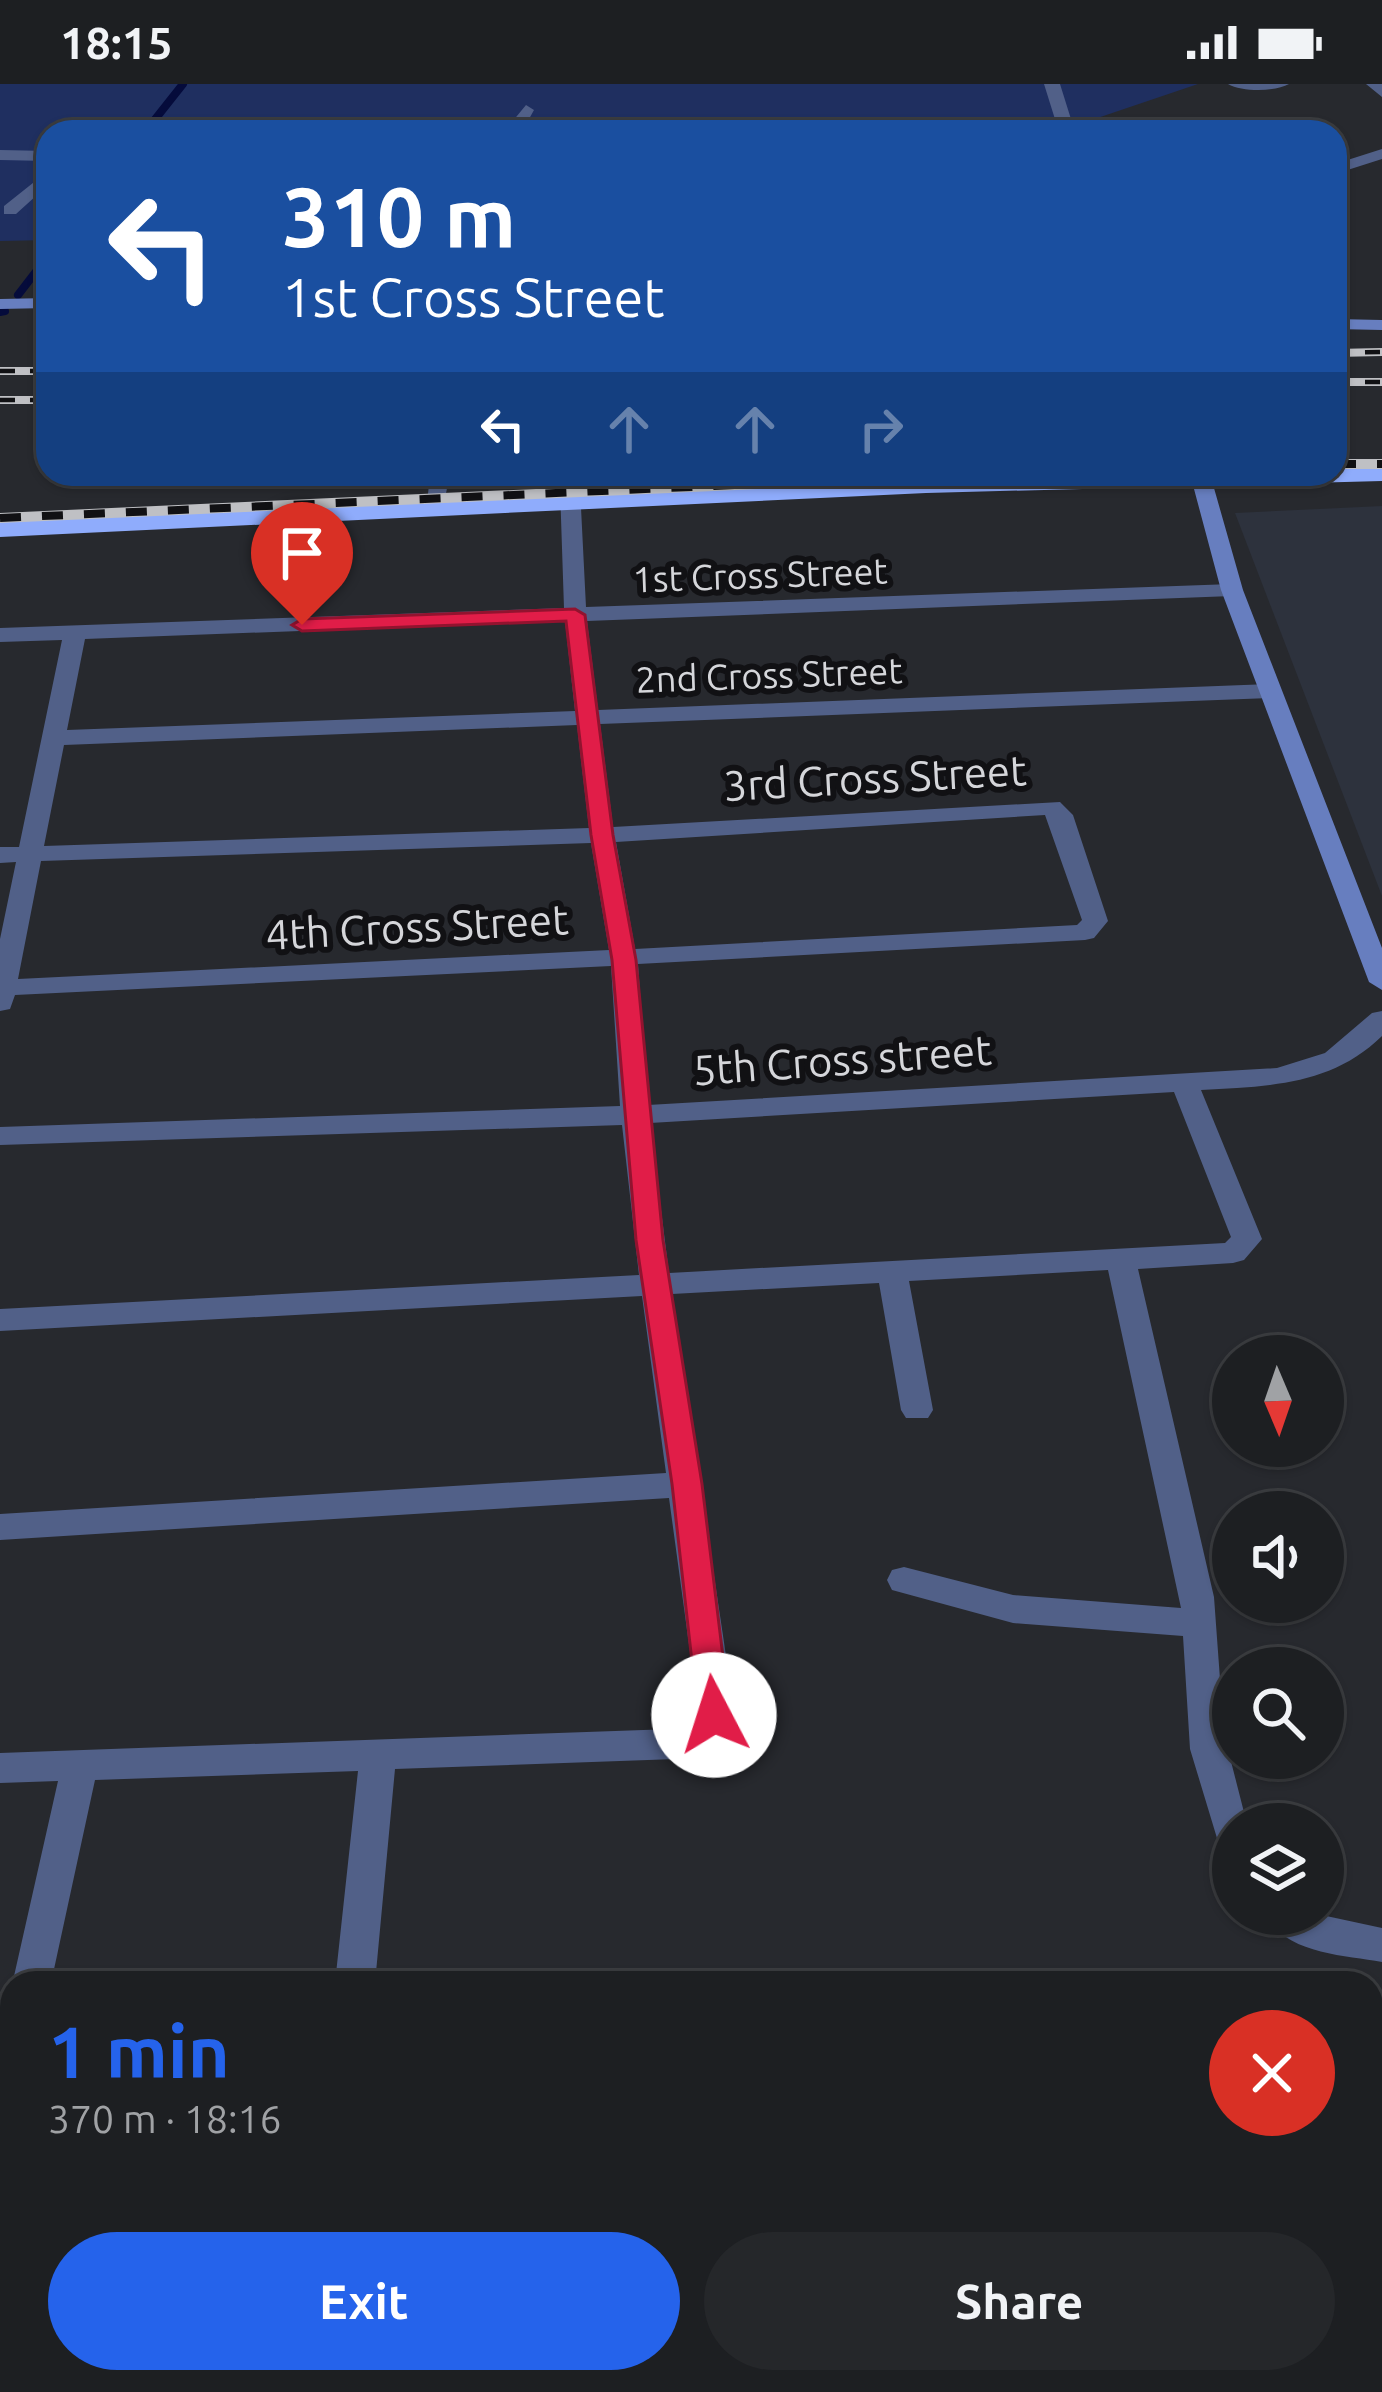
<!DOCTYPE html>
<meta charset="utf-8">
<style>
body{margin:0;font-family:Ubuntu,sans-serif;background:#25272a;color:#f1f3f6;height:100vh;display:flex;flex-direction:column;font-size:45px;white-space:nowrap}
*{box-sizing:border-box;margin:0}
p{font-size:39px;color:#a0a2a5}
.icon{flex:none;width:66px;height:66px;fill:none;stroke:currentColor;stroke-width:2;stroke-linecap:round;stroke-linejoin:round}
.map{position:relative;flex:1;overflow:hidden}
.drawer{position:absolute;left:0px;top:1887px;width:1383px;height:423px;display:flex;flex-direction:column;background:#1d1f22;border-radius:36px 36px 0 0;box-shadow:0 3px 9px #0004,0 0 0 3px #3b3d40}
.drawer>*{flex:none}
.banner{position:absolute;left:36px;top:36px;width:1311px;height:366px;border-radius:36px;box-shadow:0 3px 9px #0004,0 0 0 3px #3b3d40;background:#1a4fa0;color:#fff;overflow:hidden}
.needle{width:78px;rotate:178deg}
.fabs{position:absolute;left:1212px;top:1251px;display:grid;gap:24px}
.fabs a{display:grid;place-items:center;width:132px;height:132px;border-radius:50%;background:#1d1f22;box-shadow:0 3px 9px #0004,0 0 0 3px #3b3d40;font-size:60px}
.pin{position:absolute;display:grid;place-items:center;width:102px;height:102px;color:#fff;margin:-123px -51px;border-radius:50% 50% 50% 0;rotate:-45deg;box-shadow:0 0 12px #0007}
.pin .icon{rotate:45deg}
.me{position:absolute;width:132px;margin:-66px;rotate:355deg;stroke-linejoin:round;filter:drop-shadow(0 0 9px #0008)}
.turn{display:flex;align-items:center;gap:42px;height:252px;padding:0 48px;font-size:54px}
.turn .icon{width:156px;height:156px;stroke-width:2.5}
.turn b{display:block;font-size:84px;line-height:102px}
.lanes{display:flex;align-items:center;height:114px;padding:0 48px;background:#0003;justify-content:center;gap:60px;direction:ltr}
.lanes .off{opacity:.35}
.round{display:grid;place-items:center;flex:none;width:126px;height:126px;border-radius:63px;background:#25272a}
.summary{display:flex;align-items:center;justify-content:space-between;height:204px;padding:0 48px}
h1{font-size:72px;font-weight:600;line-height:90px;color:#2563eb}
.primary-button{display:flex;gap:24px;margin-top:auto;padding:24px 48px}
.primary-button a{flex:1;height:138px;border-radius:72px;background:#2563eb;color:#fff;font-size:48px;font-weight:600;line-height:138px;text-align:center}
.primary-button a+a{background:#25272a;color:#f1f3f6}
.status{display:flex;justify-content:space-between;align-items:center;height:84px;padding:0 60px;background:#1d1f22;direction:ltr}
.status svg{height:33px;fill:currentColor}
.map>svg:first-child{display:block}
</style>
<div class="status"><b>18:15</b><svg viewBox="0 0 49 12"><path d="M0 12V9h3v3zM5 12V6h3v6zM10 12V3h3v9zM15 12V0h3v12zM26 1h20v11H26zM47 4h2v5h-2z"/></svg></div>
<div class="map">
<svg width="1382" height="2308" viewBox="0 0 1382 2308">
<rect width="100%" height="100%" fill="#27292e"/>
<path fill="#2d323d" d="M 1382,422 L 1382,812 L 1235,429 Z"/>
<path fill="#1f2f60" d="M 0,0 L 1198,0 L 1056,48 L 48,48 L 48,156 L 0,157 Z"/>
<g fill="none" stroke-linecap="round" stroke-linejoin="round">
<path stroke="#050b3b" stroke-width="8" d="M 145,48 L 183,0
M 18,211 L 48,172
M 0,228 L 5,227"/>
<path fill="#516088" fill-rule="evenodd" d="M 1044,0 L 1060,0 L 1075,48 L 1059,48 Z
M 1228,0 L 1289,0 C 1275,8 1242,8 1228,0 Z
M 1366,0 L 1382,0 L 1382,13 Z
M 526,21 L 534,26 L 524,44 L 493,48 L 512,38 Z
M 330,39 L 436,43 L 444,48 L 288,48 Z
M 1382,65 L 1382,75 L 1335,90 L 1335,80 Z
M 0,66 L 48,67 L 48,77 L 0,76 Z
M 48,87 L 48,101 L 16,130 L 4,130 L 4,122 Z
M 430,390 L 450,390 L 445,414 L 428,410 Z
M 570,398 L 580,404 L 586,523 L 1232,500 L 1243,506 L 1232,512 L 587,537 L 598,626 L 1270,600 L 1281,607 L 1270,614 L 600,640 L 613,743 L 1060,718 L 1073,731 L 1108,837 L 1094,854 L 1085,856 L 638,880 L 648,1021 L 1277,984 L 1325,969 L 1372,929 L 1382,927 L 1382,952 C 1331,1002 1268,1002 1201,1006 L 1262,1155 L 1244,1176 L 1233,1179 L 1138,1185 L 1214,1513 L 1224,1650 L 1247,1740 L 1233,1740 L 1233,1769 L 1220,1764 L 1190,1665 L 1183,1552 L 1013,1539 L 892,1506 L 887,1496 L 892,1486 L 904,1483 L 1013,1511 L 1181,1524 L 1108,1186 L 909,1197 L 933,1326 L 928,1334 L 906,1334 L 901,1326 L 879,1199 L 672,1210 L 732,1612 C 730,1648 708,1664 676,1675 L 395,1685 L 375,1899 L 335,1899 L 358,1687 L 95,1696 L 51,1899 L 12,1901 L 58,1697 L 0,1699 L 0,1669 L 672,1645 L 694,1629 L 696,1612 L 669,1414 L 0,1456 L 0,1430 L 666,1389 L 642,1212 L 0,1247 L 0,1225 L 639,1191 L 622,1041 L 0,1061 L 0,1043 L 620,1022 L 611,882 L 15,911 L 10,925 L 0,927 L 0,855 L 16,778 L 0,779 L 0,763 L 19,763 L 62,556 L 0,558 L 0,544 L 564,524 L 560,404 ZM 565,537 L 575,627 L 67,646 L 85,555 ZM 577,641 L 589,744 L 44,762 L 64,661 ZM 1045,731 L 1082,836 L 1077,841 L 635,865 L 616,758 ZM 591,759 L 609,866 L 18,895 L 41,777 ZM 1174,1008 L 1231,1153 L 1225,1159 L 669,1189 L 650,1039 Z
M 1266,1830 L 1317,1830 L 1382,1844 L 1382,1878 C 1344,1871 1284,1870 1266,1830 Z
M 12,1961 L 12,2048 L 0,2052 L 0,1966 Z"/>
<path fill="#677ebf" fill-rule="evenodd" d="M 48,214 L 48,224 L 0,225 L 0,215 Z
M 1335,235 L 1382,236 L 1382,246 L 1335,245 Z
M 1190,390 L 1210,390 L 1243,506 L 1382,864 L 1382,906 L 1369,898 L 1221,506 Z"/>
<path fill="#8facfc" fill-rule="evenodd" d="M 1382,383 L 1382,397 L 926,409 L 0,453 L 0,437 L 926,395 L 1335,390 L 1335,384 Z"/>
<g stroke="#bfc0c4" stroke-width="8">
<path id="rail-far1" d="M 1335,269 L 1382,268
M 0,287 L 48,287
M 1335,298 L 1382,298
M 0,316 L 48,316"/>
</g>
<g stroke="#bfc0c4" stroke-width="10">
<path id="rail" d="M 1335,380 L 1382,380
M 0,434 L 980,390"/>
</g>
<use href="#rail-far1" stroke="#111114" stroke-width="4.5" stroke-dasharray="15" stroke-linecap="butt"/>
<use href="#rail" stroke="#111114" stroke-width="8" stroke-dasharray="21" stroke-linecap="butt"/>
</g>
<path fill="#e11d48" stroke="#92132f" stroke-width="3" d="M 575,525 L 585,531 L 613,751 L 636,876 L 663,1156 L 702,1400 L 730,1631 L 726,1641 L 714,1645 L 702,1641 L 698,1631 L 672,1400 L 636,1156 L 612,876 L 591,751 L 566,537 L 302,547 L 292,541 L 302,535 Z"/>
<g text-anchor="middle" stroke-width="12" stroke-linejoin="round" paint-order="stroke">
<g font-size="36" fill="#d5d6da" stroke="#111114">
<text transform="translate(760 491) rotate(-2)" y="13">1st Cross Street</text>
<text transform="translate(769 591) rotate(-2)" y="13">2nd Cross Street</text>
</g>
<g font-size="42" fill="#d5d6da" stroke="#111114">
<text transform="translate(875 694) rotate(-3)" y="15">3rd Cross Street</text>
<text transform="translate(417 843) rotate(-3)" y="15">4th Cross Street</text>
<text transform="translate(842 976) rotate(-4)" y="15">5th Cross street</text>
</g>
</g>
</svg>
<div class="fabs">
<a><svg class="needle" viewBox="-14 -14 28 28"><path d="M0-13l5 13h-10z" fill="#e53935"/><path d="M0 13l5-13h-10z" fill="#a0a2a5"/></svg></a>
<a><svg class="icon" aria-label="sound" viewBox="0 0 24 24"><path d="M4 9h4l5-4v14l-5-4H4zM17 9q2 3 0 6"/></svg></a>
<a><svg class="icon" aria-label="search" viewBox="0 0 24 24"><circle cx="10" cy="10" r="6"/><path d="M15 15l6 6"/></svg></a>
<a><svg class="icon" aria-label="layers" viewBox="0 0 24 24"><path d="M12 4l9 5-9 5-9-5zM3 14l9 5 9-5"/></svg></a>
</div>
<div class="pin" style="left:302px;top:541px;background:#d93025"><svg class="icon" aria-label="arrive" viewBox="0 0 24 24"><path d="M6 21V4h12l-3 4 3 4H6"/></svg></div>
<svg class="me" style="left:714px;top:1631px" viewBox="-20 -20 40 40"><circle r="19" fill="#fff"/><path d="M0-13L10 11 0 6-10 11z" fill="#e11d48"/></svg>
<div class="banner">
<div class="turn"><svg class="icon" aria-label="left" viewBox="0 0 24 24"><path d="M17 20v-9H6M10 6l-5 5 5 5"/></svg><div><b>310 m</b>1st Cross Street</div></div>
<div class="lanes"><svg class="icon" aria-label="left" viewBox="0 0 24 24"><path d="M17 20v-9H6M10 6l-5 5 5 5"/></svg><svg class="icon off" aria-label="ahead" viewBox="0 0 24 24"><path d="M12 20V5M6 11l6-6 6 6"/></svg><svg class="icon off" aria-label="ahead" viewBox="0 0 24 24"><path d="M12 20V5M6 11l6-6 6 6"/></svg><svg class="icon off" aria-label="right" viewBox="0 0 24 24"><path d="M7 20v-9h11M14 6l5 5-5 5"/></svg></div>
</div>
<section class="drawer">
<div class="summary"><div><h1>1 min</h1><p>370 m · 18:16</p></div><a class="round" style="background:#d93025;color:#fff"><svg class="icon" aria-label="close" viewBox="0 0 24 24"><path d="M6 6l12 12M18 6L6 18"/></svg></a></div>
<div class="primary-button"><a>Exit</a><a>Share</a></div>
</section>
</div>
